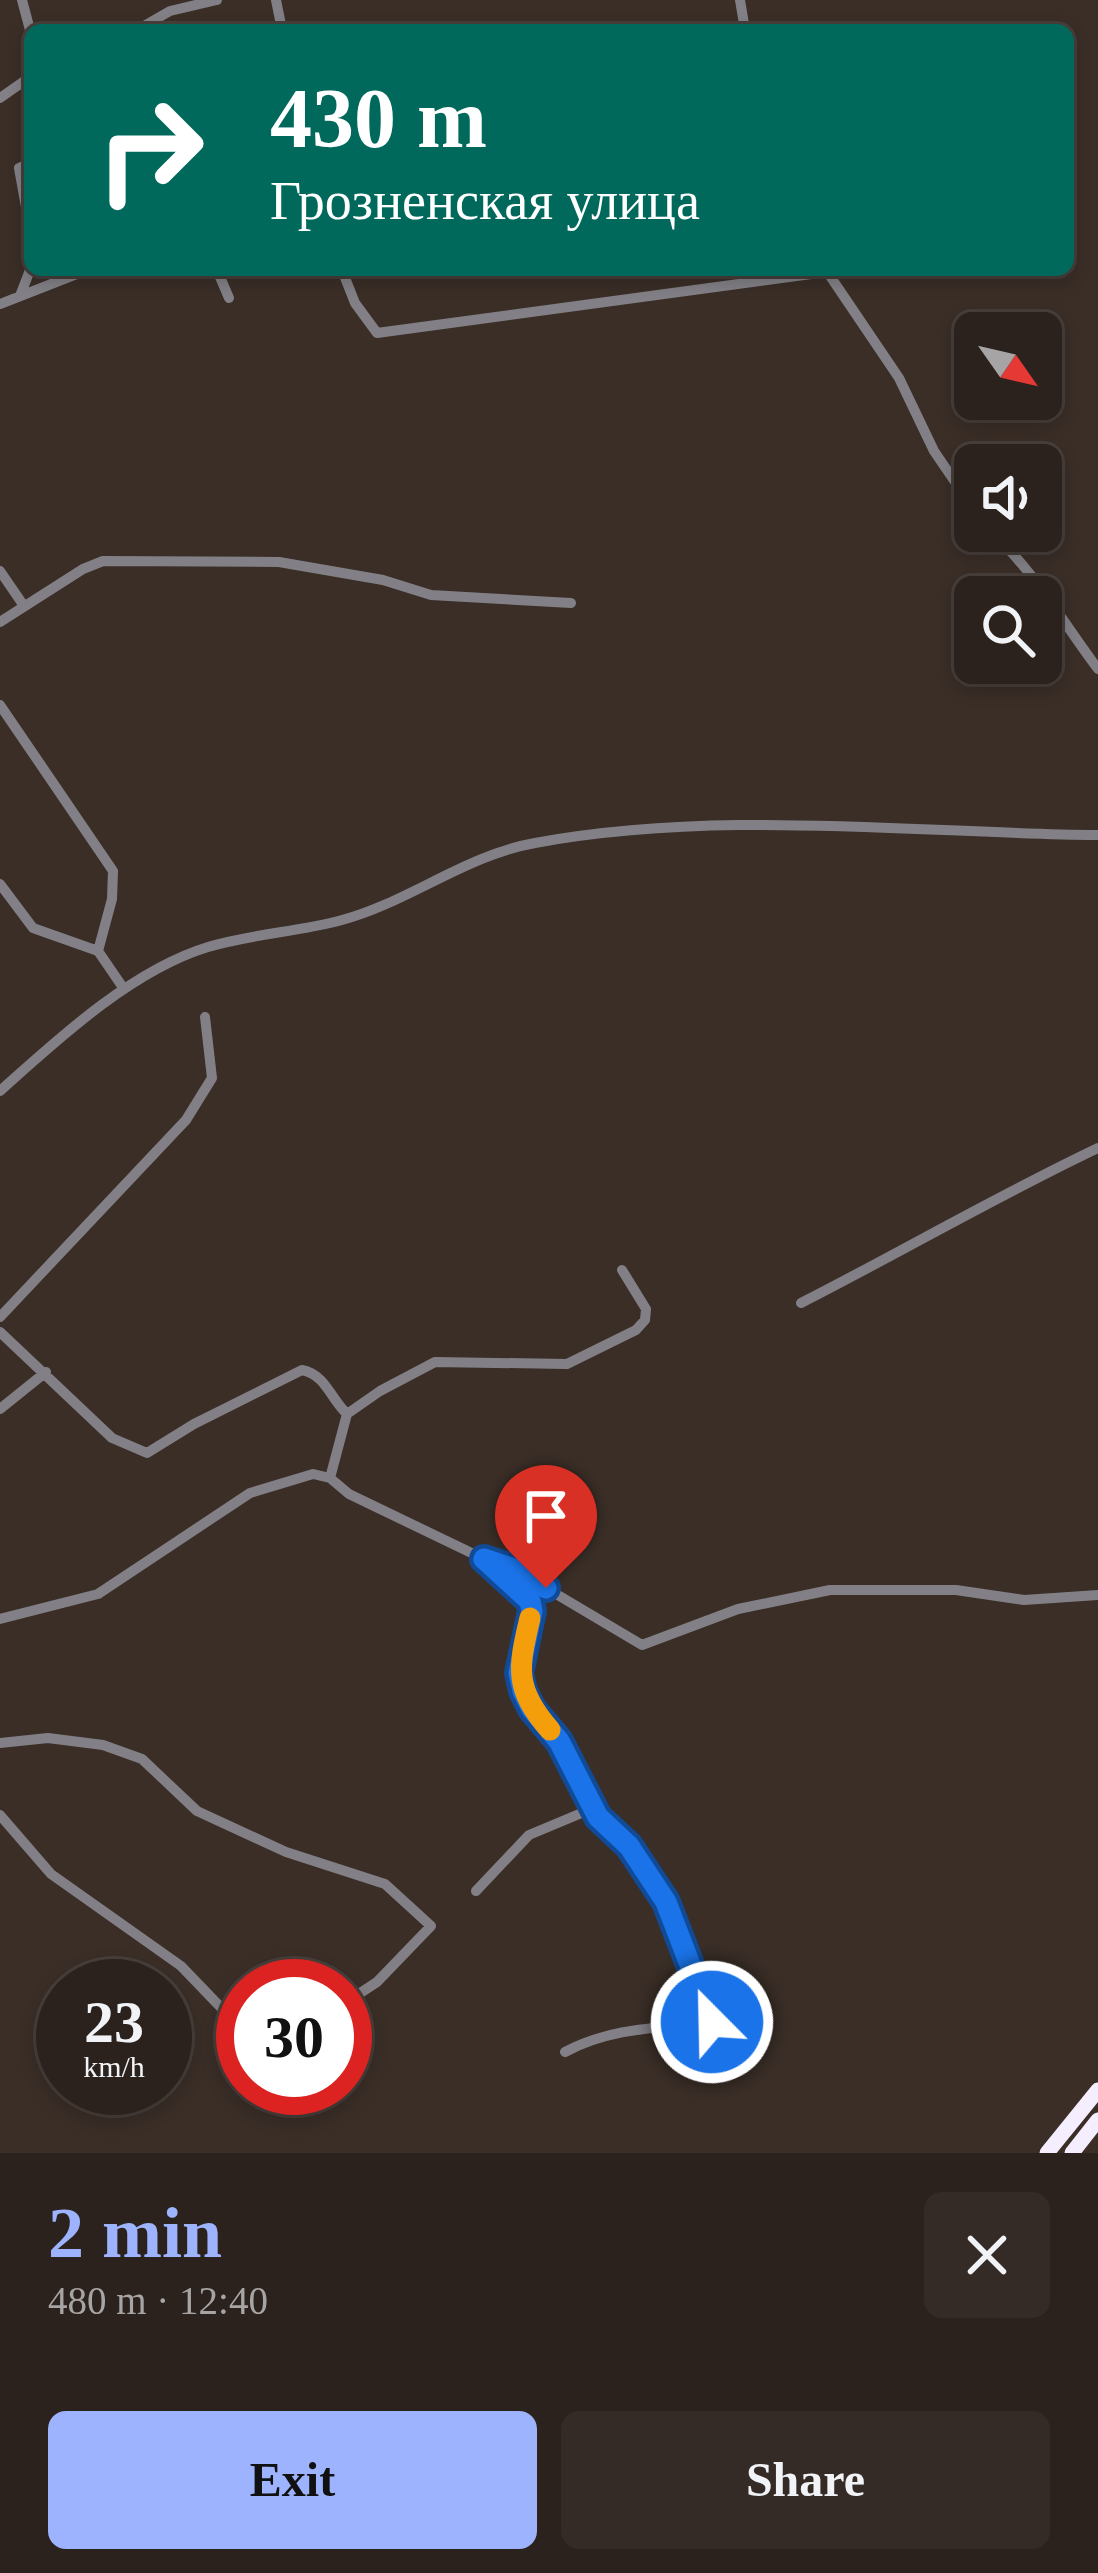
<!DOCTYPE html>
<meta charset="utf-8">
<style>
body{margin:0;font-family:"Times New Roman",serif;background:#342a26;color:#f1f3f6;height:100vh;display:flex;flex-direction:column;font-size:45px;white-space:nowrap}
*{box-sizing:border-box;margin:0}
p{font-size:39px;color:#a6a4a4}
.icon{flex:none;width:66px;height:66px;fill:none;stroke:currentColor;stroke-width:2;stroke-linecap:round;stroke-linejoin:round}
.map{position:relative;height:2153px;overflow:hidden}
.panel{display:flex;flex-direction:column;background:#2c221d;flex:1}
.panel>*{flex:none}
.guide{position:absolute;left:24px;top:24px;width:1050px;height:252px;border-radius:18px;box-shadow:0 6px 18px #0003,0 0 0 3px #483f3b;background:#00695c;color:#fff;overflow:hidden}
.needle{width:78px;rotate:124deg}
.controls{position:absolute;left:954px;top:312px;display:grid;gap:24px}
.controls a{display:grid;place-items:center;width:108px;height:108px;border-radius:18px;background:#2c221d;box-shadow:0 6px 18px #0003,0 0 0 3px #483f3b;font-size:60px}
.speed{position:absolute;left:36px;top:1959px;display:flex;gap:24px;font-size:60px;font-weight:700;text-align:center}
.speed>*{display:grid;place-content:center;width:156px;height:156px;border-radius:50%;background:#2c221d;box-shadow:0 6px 18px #0003,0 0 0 3px #483f3b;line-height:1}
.speed small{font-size:30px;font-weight:400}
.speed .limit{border:18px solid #d22;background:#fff;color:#111}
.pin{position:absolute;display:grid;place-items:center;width:102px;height:102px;color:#fff;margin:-123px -51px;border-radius:50% 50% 50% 0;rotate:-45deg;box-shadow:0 0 12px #0007}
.pin .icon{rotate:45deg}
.me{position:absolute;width:132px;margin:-66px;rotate:337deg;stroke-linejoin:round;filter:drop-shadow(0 0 9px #0008)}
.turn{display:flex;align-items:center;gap:42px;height:252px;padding:0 48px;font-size:54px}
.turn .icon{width:156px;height:156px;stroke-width:2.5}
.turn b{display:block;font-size:84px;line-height:102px}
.round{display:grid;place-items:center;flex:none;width:126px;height:126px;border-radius:18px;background:#342a26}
.head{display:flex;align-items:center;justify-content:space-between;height:204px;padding:0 48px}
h1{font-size:72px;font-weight:800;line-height:90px;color:#9eb3fd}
.primary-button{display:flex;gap:24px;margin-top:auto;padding:24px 48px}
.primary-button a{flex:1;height:138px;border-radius:18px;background:#9eb3fd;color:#111;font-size:48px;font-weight:800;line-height:138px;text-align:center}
.primary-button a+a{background:#342a26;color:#f1f3f6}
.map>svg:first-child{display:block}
</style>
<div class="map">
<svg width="1098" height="2153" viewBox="0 0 1098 2153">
<rect width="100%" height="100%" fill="#3a2e27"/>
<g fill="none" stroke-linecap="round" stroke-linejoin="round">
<path stroke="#828086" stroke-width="10" d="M 22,0 L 30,30
M 276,0 L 282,30
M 740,0 L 745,30
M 137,30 L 170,11 L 217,0
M 0,98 L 30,77
M 30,163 L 19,168 L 30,229
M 217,270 L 229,298
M 342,270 L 355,303 L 377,333 L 826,272
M 826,270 L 899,378 L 934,451 L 975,511
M 20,296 L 30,270
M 0,304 L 87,270
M 990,531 C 1033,569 1063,623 1098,669
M 0,571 L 24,606
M 0,622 L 83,569 L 103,561 L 279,562 L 383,580 L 431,595 L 571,603
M 0,705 L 113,871 L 112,899 L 98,951
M 0,884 L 33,928 L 98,951 L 124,989
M 0,1091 C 58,1039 132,970 208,947 C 251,934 298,932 342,920 C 409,902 466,855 535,843 C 720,809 912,833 1098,835
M 801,1303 C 901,1252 997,1196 1098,1148
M 0,1317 L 186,1120 L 212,1078 L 205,1017
M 0,1332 L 112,1438 L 147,1453 L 194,1424 L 302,1370 C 326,1375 330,1398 347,1414
M 0,1409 L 46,1372
M 347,1414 L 380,1391 L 435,1362 L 567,1364 L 636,1330 L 645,1320 L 646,1309 L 622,1270
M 330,1478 L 347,1414
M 491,1565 L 530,1601 L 532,1611 L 519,1673 L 523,1691 L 532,1709 L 559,1741 L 598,1817 L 629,1847 L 666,1902 L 712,2022 C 661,2028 612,2027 565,2052
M 0,1619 L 98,1594 L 250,1493 L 313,1474 L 330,1478 L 349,1494 L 484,1559 L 514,1569 L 642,1645 L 738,1609 L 830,1590 L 956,1590 L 1024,1600 L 1098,1595
M 0,1743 L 48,1738 L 103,1745 L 142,1759 L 197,1811 L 286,1852 L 385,1884 L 431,1926 L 377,1982 L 345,2003
M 0,1815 L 51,1874 L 181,1966 L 231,2018 L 243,2026
M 476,1891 L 529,1835 L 584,1812 L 591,1802"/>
<path stroke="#f5eefe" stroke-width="15" d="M 1047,2153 L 1098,2090
M 1072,2153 L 1098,2120"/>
</g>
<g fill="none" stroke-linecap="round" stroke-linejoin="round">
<g stroke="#114b97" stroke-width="30">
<path id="route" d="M 546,1588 L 514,1569 L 484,1559 L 530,1601 L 532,1611 L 519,1673 L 523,1691 L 532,1709 L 559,1741 L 598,1817 L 629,1846 L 666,1902 L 712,2022"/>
</g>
<use href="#route" stroke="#1a73e8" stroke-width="21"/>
<path stroke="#f59e0b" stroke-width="21" d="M 530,1618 C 518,1668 514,1689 550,1730"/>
</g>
</svg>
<div class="controls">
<a><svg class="needle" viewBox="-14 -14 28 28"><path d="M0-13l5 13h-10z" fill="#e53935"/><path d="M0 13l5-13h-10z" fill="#a6a4a4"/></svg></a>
<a><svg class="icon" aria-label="sound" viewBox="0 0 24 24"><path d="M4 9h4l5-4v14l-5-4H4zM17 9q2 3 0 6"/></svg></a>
<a><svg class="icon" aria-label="search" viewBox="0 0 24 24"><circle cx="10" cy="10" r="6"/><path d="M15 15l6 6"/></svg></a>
</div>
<div class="speed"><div>23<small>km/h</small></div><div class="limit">30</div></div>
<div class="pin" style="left:546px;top:1588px;background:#d93025"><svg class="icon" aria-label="arrive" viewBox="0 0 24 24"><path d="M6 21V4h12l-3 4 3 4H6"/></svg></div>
<svg class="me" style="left:712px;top:2022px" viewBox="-20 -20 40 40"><circle r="17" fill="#1a73e8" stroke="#fff" stroke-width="3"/><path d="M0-11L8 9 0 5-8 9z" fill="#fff"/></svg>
<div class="guide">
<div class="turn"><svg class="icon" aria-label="right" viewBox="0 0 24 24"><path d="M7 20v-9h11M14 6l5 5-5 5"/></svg><div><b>430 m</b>Грозненская улица</div></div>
</div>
</div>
<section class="panel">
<div class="head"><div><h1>2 min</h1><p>480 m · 12:40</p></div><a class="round"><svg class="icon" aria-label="close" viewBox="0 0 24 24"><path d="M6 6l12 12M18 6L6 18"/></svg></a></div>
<div class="primary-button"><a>Exit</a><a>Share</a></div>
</section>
